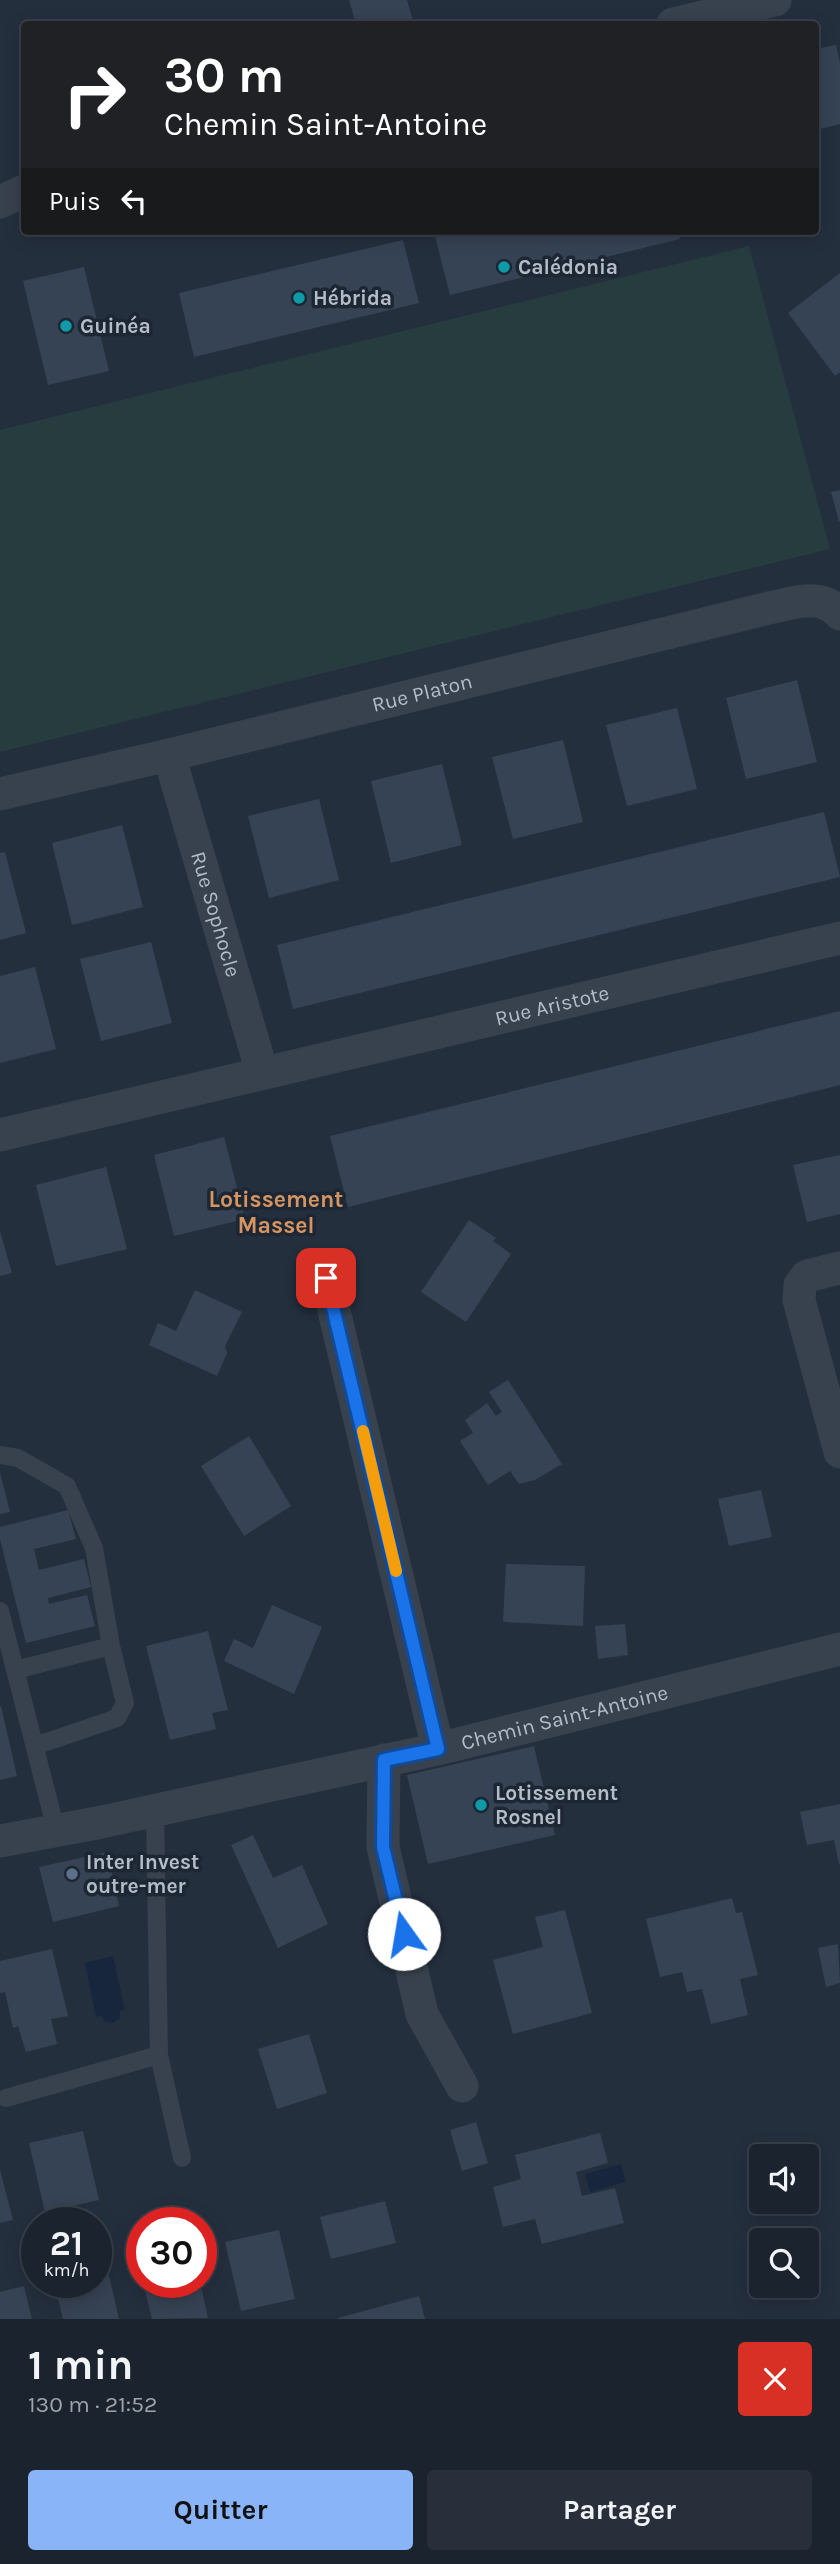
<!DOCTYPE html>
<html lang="fr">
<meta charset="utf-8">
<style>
body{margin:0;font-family:Karla,sans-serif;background:#282f3a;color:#f1f3f6;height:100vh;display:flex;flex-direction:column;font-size:26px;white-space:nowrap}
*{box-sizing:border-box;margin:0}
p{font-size:23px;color:#a0a4aa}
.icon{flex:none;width:38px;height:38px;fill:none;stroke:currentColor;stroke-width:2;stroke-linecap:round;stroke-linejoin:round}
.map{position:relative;height:2319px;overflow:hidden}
.sheet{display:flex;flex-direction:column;background:#1b232e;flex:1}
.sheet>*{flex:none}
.banner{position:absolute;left:21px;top:21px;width:798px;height:214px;border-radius:7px;box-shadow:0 4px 18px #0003,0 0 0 2px #39404a;background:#202124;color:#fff;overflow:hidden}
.fabs{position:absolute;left:749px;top:2144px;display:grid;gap:14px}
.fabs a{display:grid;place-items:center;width:70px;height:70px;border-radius:7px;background:#1b232e;box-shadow:0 4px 18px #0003,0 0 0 2px #39404a;font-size:35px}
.speed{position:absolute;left:21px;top:2207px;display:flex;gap:14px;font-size:35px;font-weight:700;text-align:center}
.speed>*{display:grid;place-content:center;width:91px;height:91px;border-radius:50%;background:#1b232e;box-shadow:0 4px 18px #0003,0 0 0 2px #39404a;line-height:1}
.speed small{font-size:18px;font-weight:400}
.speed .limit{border:10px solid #d22;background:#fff;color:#111}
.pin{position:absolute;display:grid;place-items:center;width:60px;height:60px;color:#fff;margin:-30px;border-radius:14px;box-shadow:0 4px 10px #0006}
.me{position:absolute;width:77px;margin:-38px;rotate:347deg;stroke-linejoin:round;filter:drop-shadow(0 0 5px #0008)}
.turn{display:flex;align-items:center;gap:24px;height:147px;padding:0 28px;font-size:32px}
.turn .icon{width:91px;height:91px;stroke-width:2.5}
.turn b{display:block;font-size:49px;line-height:60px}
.then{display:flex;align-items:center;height:66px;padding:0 28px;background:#0003;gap:14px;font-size:26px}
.round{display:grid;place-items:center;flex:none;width:74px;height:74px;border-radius:7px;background:#282f3a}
.summary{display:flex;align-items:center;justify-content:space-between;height:119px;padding:0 28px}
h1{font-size:42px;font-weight:700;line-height:52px}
.button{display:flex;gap:14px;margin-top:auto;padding:14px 28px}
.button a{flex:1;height:80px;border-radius:7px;background:#8ab4f8;color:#111;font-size:28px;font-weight:700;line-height:80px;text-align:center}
.button a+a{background:#282f3a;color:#f1f3f6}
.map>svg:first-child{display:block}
</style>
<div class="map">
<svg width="840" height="2319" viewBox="0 0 840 2319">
<rect width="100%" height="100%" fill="#242f3e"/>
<path fill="#263c3f" d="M 749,246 L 830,549 L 0,752 L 0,430 Z"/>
<path fill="#17263c" d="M 113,1956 L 125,2010 L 120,2011 L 120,2018 L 112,2023 L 105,2022 L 102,2016 L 96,2017 L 85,1963 Z
M 621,2164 L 626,2182 L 590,2192 L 585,2174 Z"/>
<path fill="#364354" d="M 349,0 L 407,0 L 414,24 L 356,24 Z
M 836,45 L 840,63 L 840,124 L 816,130 L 816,49 Z
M 437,231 L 678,231 L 680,239 L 450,295 L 434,232 Z
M 403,240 L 419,303 L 194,357 L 179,293 Z
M 84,267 L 109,371 L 48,385 L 23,281 Z
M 840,273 L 840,372 L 835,376 L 788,313 Z
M 840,490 L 840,521 L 839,521 L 831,492 Z
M 797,680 L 817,762 L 746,779 L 726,698 Z
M 677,708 L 697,789 L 627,806 L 606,725 Z
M 563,740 L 583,822 L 513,839 L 492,757 Z
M 442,764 L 462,845 L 391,863 L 371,781 Z
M 319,799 L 339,880 L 269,898 L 248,816 Z
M 824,812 L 840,877 L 293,1009 L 277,945 Z
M 122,825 L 143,907 L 72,925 L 52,843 Z
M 5,852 L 26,933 L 0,940 L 0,853 Z
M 151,942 L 172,1023 L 101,1041 L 80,959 Z
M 35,967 L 56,1049 L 0,1063 L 0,976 Z
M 840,1011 L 840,1085 L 348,1207 L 330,1136 Z
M 224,1137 L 245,1219 L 174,1236 L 154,1155 Z
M 840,1155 L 840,1214 L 807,1222 L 793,1165 Z
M 106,1167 L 127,1249 L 56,1266 L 36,1185 Z
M 469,1220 L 496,1238 L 493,1241 L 511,1254 L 466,1322 L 421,1292 Z
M 0,1231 L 12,1273 L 0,1276 Z
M 195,1290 L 242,1312 L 225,1346 L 227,1353 L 217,1376 L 149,1345 L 158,1323 L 176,1331 Z
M 508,1380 L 562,1464 L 535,1480 L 519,1484 L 510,1471 L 488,1485 L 460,1441 L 473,1433 L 465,1420 L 487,1403 L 496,1416 L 502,1412 L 489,1392 Z
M 249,1436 L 291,1506 L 244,1536 L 201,1466 Z
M 0,1473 L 10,1512 L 0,1514 Z
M 761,1490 L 772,1537 L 729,1546 L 718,1499 Z
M 68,1510 L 76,1539 L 34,1549 L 39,1570 L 84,1559 L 91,1587 L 48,1598 L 49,1604 L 87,1595 L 95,1626 L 26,1643 L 0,1539 L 0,1527 Z
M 506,1564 L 585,1566 L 583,1626 L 503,1622 Z
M 272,1605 L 322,1627 L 294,1694 L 224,1661 L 234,1639 L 253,1648 Z
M 625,1624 L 628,1655 L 598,1659 L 595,1626 Z
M 208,1631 L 228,1710 L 212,1713 L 216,1729 L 170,1740 L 146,1646 Z
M 1,1706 L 17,1776 L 0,1780 L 0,1707 Z
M 534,1746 L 555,1835 L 428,1864 L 407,1775 Z
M 840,1804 L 840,1864 L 839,1864 L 834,1840 L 807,1845 L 800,1812 Z
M 253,1835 L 273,1878 L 302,1865 L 328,1924 L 278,1948 L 231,1845 Z
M 107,1852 L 119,1906 L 53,1922 L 39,1867 Z
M 732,1898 L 736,1913 L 742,1912 L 758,1975 L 740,1979 L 748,2015 L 711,2024 L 702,1989 L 687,1992 L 682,1972 L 660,1977 L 646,1919 Z
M 565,1910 L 592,2013 L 513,2034 L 493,1960 L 543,1947 L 535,1917 Z
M 838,1944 L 840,1983 L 826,1987 L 818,1948 Z
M 52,1949 L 68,2016 L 51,2019 L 57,2044 L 26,2052 L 18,2026 L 13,2028 L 5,1992 L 0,1993 L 0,1961 Z
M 309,2034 L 327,2093 L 277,2109 L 258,2049 Z
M 476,2122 L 488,2163 L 462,2171 L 450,2130 Z
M 83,2131 L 99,2200 L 45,2212 L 29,2143 Z
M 600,2133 L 608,2163 L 576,2172 L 582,2196 L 615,2188 L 624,2223 L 542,2244 L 535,2219 L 503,2227 L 493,2187 L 521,2179 L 515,2155 Z
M 0,2170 L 13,2220 L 0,2223 Z
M 385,2201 L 396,2243 L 331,2259 L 320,2217 Z
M 279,2230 L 295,2299 L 241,2311 L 225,2242 Z
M 107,2267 L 119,2319 L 63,2319 L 54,2282 L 96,2282 L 96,2270 Z
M 143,2282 L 200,2282 L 208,2318 L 152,2319 Z
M 24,2286 L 32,2319 L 0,2319 L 0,2292 Z
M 419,2296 L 425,2319 L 338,2319 L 338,2318 Z"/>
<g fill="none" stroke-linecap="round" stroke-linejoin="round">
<path stroke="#38414e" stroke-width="18" d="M 0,1455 L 18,1458 L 67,1486 L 94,1548 L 111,1646 L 125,1703 L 117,1718 L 35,1746
M 0,1611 L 56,1830
M 15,1670 L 111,1646
M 155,1810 L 159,2055 L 182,2158
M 6,2098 L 159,2055"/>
<g stroke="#38414e" stroke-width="33">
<path d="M 673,24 L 775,0"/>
<path d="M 0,202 L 24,191"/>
<path id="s1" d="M 169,755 L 262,1072"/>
<path id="s2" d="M 0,794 L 169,755 L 769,608 C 793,603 822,592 840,614"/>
<path id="s3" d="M 0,1135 L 840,938"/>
<path d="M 839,1268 L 807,1276 L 800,1285 L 799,1300 L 840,1452"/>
<path d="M 326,1277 L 438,1749"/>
<path d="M 384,1760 L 383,1847 L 422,2014 L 462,2086"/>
<path id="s4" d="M 0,1841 L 97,1823 L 438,1749 L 840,1649"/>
</g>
</g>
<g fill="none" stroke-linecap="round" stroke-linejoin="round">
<g stroke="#114b97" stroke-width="18">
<path id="route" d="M 326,1278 L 438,1749 L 384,1760 L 383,1847 L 404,1934"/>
</g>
<use href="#route" stroke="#1a73e8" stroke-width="12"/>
<path stroke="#f59e0b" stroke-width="12" d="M 363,1431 L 396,1571"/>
</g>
<g fill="#0f9aa8" stroke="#1d2633" stroke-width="2.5">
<circle cx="504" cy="267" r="7"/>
<circle cx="299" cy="298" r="7"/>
<circle cx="66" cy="326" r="7"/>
<circle cx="481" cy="1805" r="7"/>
</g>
<circle fill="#5c6f8a" stroke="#1d2633" stroke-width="2.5" cx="72" cy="1874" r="7"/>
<g text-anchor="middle" stroke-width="7" stroke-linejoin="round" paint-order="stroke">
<g font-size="21" font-weight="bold" fill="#b4bcc9" stroke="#1d2633" text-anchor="start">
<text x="518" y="274">Calédonia</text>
<text x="313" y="305">Hébrida</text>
<text x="80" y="333">Guinéa</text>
<text x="495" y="1800">Lotissement<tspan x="495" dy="24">Rosnel</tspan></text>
<text x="86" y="1869">Inter Invest<tspan x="86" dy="24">outre-mer</tspan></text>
</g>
<g font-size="21" fill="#b4bcc9" stroke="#1d2633">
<text dy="7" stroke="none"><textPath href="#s2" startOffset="434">Rue Platon</textPath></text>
<text dy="7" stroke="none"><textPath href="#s1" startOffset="166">Rue Sophocle</textPath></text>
<text dy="7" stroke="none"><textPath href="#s3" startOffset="567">Rue Aristote</textPath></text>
<text dy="7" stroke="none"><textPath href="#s4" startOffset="578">Chemin Saint-Antoine</textPath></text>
</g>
<g font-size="23" font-weight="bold" fill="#d59563" stroke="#1d2633">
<text x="276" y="1207">Lotissement<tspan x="276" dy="26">Massel</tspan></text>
</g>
</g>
</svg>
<div class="fabs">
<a><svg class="icon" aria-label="sound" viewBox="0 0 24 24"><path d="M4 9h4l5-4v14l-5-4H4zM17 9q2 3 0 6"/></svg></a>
<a><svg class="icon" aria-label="search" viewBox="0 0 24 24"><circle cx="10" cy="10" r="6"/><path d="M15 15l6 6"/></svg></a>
</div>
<div class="speed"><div>21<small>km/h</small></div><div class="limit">30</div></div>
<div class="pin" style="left:326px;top:1278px;background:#d93025"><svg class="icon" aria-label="arrive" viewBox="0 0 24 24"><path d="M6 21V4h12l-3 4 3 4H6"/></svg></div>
<svg class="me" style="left:404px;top:1934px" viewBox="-20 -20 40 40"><circle r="19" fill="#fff"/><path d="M0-13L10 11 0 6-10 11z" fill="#1a73e8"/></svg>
<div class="banner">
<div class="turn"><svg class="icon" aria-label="right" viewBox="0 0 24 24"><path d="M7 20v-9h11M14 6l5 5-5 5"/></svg><div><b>30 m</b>Chemin Saint-Antoine</div></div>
<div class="then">Puis<svg class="icon" aria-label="left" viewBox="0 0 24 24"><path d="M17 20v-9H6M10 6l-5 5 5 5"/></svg></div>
</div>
</div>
<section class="sheet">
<div class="summary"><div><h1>1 min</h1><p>130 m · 21:52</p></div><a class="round" style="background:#d93025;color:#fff"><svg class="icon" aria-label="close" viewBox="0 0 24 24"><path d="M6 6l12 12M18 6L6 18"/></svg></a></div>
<div class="button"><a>Quitter</a><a>Partager</a></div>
</section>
